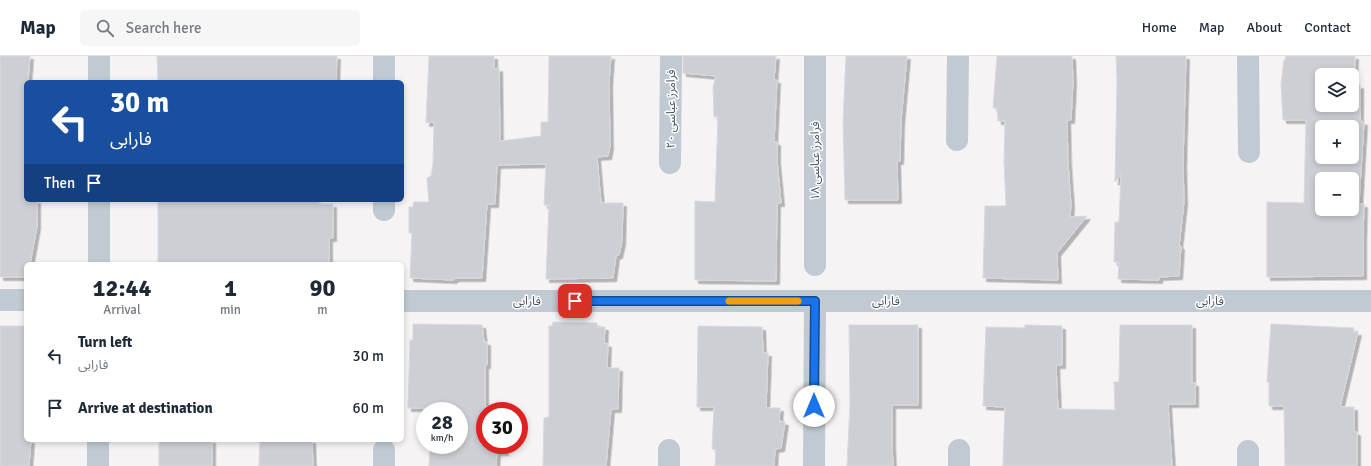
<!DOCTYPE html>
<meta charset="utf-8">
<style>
body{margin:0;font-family:Signika,"Noto Sans Arabic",sans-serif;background:#f6f6f7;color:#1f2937;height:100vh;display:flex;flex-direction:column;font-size:15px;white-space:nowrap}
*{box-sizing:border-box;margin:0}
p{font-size:13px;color:#747a83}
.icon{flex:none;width:22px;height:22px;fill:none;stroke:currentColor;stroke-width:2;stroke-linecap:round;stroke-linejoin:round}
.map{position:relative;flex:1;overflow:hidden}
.panel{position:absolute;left:24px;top:206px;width:380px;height:180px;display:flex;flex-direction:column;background:#fff;border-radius:6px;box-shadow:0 2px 6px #0003}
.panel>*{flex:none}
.top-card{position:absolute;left:24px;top:24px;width:380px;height:122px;border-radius:6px;box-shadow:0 2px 6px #0003;background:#1a4fa0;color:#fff;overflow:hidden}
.fabs{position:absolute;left:1315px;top:12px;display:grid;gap:8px}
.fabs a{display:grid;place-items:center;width:44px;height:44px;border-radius:6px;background:#fff;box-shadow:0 2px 6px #0003;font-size:20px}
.speed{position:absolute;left:416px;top:346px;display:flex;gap:8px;font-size:20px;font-weight:700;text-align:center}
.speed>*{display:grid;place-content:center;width:52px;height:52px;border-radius:50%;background:#fff;box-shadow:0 2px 6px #0003;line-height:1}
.speed small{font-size:10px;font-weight:400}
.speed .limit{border:6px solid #d22;background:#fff;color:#111}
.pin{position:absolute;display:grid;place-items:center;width:34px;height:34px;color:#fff;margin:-17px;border-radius:8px;box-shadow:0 2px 6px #0006}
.me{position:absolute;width:44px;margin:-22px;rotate:0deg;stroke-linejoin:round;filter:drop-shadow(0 0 3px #0008)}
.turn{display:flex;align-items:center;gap:14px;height:84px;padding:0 20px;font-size:18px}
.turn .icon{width:52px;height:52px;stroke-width:2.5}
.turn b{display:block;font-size:28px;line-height:34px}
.then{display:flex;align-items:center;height:38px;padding:0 20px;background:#0003;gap:8px;font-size:15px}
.eta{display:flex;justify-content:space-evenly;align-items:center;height:68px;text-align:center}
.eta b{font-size:24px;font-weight:800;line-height:28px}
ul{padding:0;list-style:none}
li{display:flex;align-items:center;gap:12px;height:52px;padding:0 20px}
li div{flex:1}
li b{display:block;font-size:15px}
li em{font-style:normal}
header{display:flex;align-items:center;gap:24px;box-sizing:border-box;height:56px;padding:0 20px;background:#fff;border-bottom:1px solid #e0e1e3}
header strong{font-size:19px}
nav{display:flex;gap:22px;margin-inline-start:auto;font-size:14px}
.search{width:280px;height:36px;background:#f6f6f7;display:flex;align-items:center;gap:10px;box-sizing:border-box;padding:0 14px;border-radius:6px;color:#747a83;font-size:15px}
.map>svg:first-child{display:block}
</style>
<header>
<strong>Map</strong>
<div class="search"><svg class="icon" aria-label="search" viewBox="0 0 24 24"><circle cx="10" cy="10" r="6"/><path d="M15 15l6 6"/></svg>Search here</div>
<nav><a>Home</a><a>Map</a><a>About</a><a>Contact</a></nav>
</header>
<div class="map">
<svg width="1371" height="410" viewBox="0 0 1371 410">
<defs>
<filter id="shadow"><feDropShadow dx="3.5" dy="3.5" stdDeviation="0" flood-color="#0004"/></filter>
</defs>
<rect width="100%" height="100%" fill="#f5f3f3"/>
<path fill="#cdcfd5" stroke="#d7d9de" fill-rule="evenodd" filter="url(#shadow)" d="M 0,0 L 30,0 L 28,26 L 26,26 L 26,144 L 37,144 L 37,170 L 30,208 L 26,208 L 26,221 L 0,221 Z
M 157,0 L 337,0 L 336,26 L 158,26 Z
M 429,0 L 494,0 L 494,13 L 499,12 L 500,85 L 541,80 L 541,66 L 548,66 L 549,0 L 611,0 L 609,27 L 610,90 L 608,100 L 597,101 L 601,147 L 623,147 L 622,185 L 619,199 L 616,200 L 613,222 L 546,223 L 549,149 L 544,149 L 546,108 L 497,109 L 495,148 L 487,148 L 482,222 L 456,222 L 453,224 L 410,222 L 412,177 L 409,177 L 409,151 L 413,151 L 414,146 L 429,146 L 427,122 L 431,120 L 433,108 L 434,66 L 426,67 Z
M 683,0 L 776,0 L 774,24 L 777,24 L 774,86 L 777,86 L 777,105 L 781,147 L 777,147 L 776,225 L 695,224 L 695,145 L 715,146 L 718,60 L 714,61 L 713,31 L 716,20 L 683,17 Z
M 846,0 L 907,0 L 901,65 L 900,105 L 897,105 L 898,144 L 845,144 L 843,65 Z
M 997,0 L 1072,0 L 1073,26 L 1071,64 L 1067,64 L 1068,107 L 1071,149 L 1070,161 L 1087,160 L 1057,197 L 1058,224 L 983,222 L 985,150 L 1006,150 L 1004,106 L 1005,65 L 998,65 L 997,52 L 993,52 Z
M 1116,0 L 1186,0 L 1183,108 L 1184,146 L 1179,190 L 1181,190 L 1179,220 L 1159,221 L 1159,224 L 1118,223 L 1119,206 L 1114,206 L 1115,166 L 1119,166 L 1121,118 L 1115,126 L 1117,24 Z
M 1286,0 L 1355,0 L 1354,30 L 1360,29 L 1360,65 L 1364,66 L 1359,148 L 1364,148 L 1363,182 L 1363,220 L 1267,221 L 1267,146 L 1304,147 L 1306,64 L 1283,64 L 1281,28 L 1284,4 L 1285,4 ZM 1322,19 L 1352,19 L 1352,49 L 1322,49 ZM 1322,71 L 1352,71 L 1352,101 L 1322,101 ZM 1322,123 L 1352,123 L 1352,153 L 1322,153 Z
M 158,144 L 319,144 L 319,148 L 333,148 L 333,182 L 329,182 L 329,208 L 158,208 Z
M 553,266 L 597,267 L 597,271 L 605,271 L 604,287 L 608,288 L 607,312 L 619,312 L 618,353 L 611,353 L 606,410 L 543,410 L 544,362 L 549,361 L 549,270 L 552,270 Z
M 413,268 L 482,269 L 484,286 L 487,286 L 487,309 L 485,309 L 485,351 L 501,352 L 501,355 L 485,355 L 485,389 L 505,389 L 505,396 L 497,396 L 496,410 L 429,410 L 430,389 L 459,389 L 459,355 L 429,355 L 429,352 L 408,352 L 410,284 L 413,284 Z
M 1271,268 L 1354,272 L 1353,276 L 1358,276 L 1340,351 L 1354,351 L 1354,376 L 1357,376 L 1357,410 L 1285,410 L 1284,350 L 1269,350 L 1269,326 L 1267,326 Z
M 849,269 L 918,269 L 918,349 L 892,349 L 892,390 L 893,410 L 847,410 L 850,349 Z
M 1025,269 L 1062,270 L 1062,309 L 1056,309 L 1058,353 L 1115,354 L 1114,326 L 1119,326 L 1120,269 L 1192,269 L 1192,327 L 1195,327 L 1195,348 L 1168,348 L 1172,410 L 1003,410 L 1005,351 L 983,350 L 986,271 L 1025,272 Z
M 0,270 L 26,270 L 26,384 L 31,384 L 29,410 L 0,410 Z
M 698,270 L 762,271 L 763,297 L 768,297 L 766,352 L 780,352 L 779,365 L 785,366 L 781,392 L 775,393 L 774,410 L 715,410 L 716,393 L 712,393 L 714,351 L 697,351 Z
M 159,384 L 212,384 L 212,410 L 159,410 Z
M 260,384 L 312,384 L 313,410 L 259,410 Z"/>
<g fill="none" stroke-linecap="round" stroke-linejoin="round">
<path stroke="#c1cad2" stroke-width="22" d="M 1248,0 L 1249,96
M 99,26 L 99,0
M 384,26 L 384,0
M 957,84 L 958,0
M 670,107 L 671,0
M 384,154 L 384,144
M 99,208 L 99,144
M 815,209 L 815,0
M 0,244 L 26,244
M 402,245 L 1371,245
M 98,410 L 98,384
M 384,410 L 384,394
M 669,410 L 669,394
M 814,410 L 815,245
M 959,410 L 959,394
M 1248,410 L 1248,395"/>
</g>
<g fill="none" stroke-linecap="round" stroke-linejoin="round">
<g stroke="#114b97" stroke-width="10">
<path id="route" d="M 575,245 L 815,245 L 814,350"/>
</g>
<use href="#route" stroke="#1a73e8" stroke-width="7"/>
<path stroke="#f59e0b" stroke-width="7" d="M 729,245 L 798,245"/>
</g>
<g text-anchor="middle" stroke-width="3" stroke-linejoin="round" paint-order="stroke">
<g font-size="12" fill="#4a5661" stroke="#fff">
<text transform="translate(671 53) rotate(-90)" y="4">فرامرز عباسی ۲۰</text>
<text transform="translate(815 105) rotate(-90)" y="4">فرامرز عباسی ۱۸</text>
<text x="527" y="249">فارابی</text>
<text x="886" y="249">فارابی</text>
<text x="1210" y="249">فارابی</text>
</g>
</g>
</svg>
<div class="fabs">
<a><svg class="icon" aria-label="layers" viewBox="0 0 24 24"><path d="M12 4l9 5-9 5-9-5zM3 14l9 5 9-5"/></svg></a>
<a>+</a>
<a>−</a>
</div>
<div class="speed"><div>28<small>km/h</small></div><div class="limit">30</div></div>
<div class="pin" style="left:575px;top:245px;background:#d93025"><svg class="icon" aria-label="arrive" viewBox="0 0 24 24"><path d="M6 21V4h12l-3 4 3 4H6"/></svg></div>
<svg class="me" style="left:814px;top:350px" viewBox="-20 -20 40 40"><circle r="19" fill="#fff"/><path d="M0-13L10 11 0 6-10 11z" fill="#1a73e8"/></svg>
<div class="top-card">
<div class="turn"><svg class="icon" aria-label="left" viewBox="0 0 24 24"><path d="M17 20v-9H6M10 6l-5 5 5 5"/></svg><div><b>30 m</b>فارابی</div></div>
<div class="then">Then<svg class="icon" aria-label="arrive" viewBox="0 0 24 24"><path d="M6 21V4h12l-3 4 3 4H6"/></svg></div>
</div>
<section class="panel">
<div class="eta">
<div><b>12:44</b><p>Arrival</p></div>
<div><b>1</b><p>min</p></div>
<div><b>90</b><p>m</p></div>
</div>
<ul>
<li><svg class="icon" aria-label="left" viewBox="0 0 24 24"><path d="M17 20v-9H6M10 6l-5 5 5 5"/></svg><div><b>Turn left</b><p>فارابی</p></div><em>30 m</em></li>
<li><svg class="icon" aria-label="arrive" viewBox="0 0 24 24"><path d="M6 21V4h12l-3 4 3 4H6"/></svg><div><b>Arrive at destination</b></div><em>60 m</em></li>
</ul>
</section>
</div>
